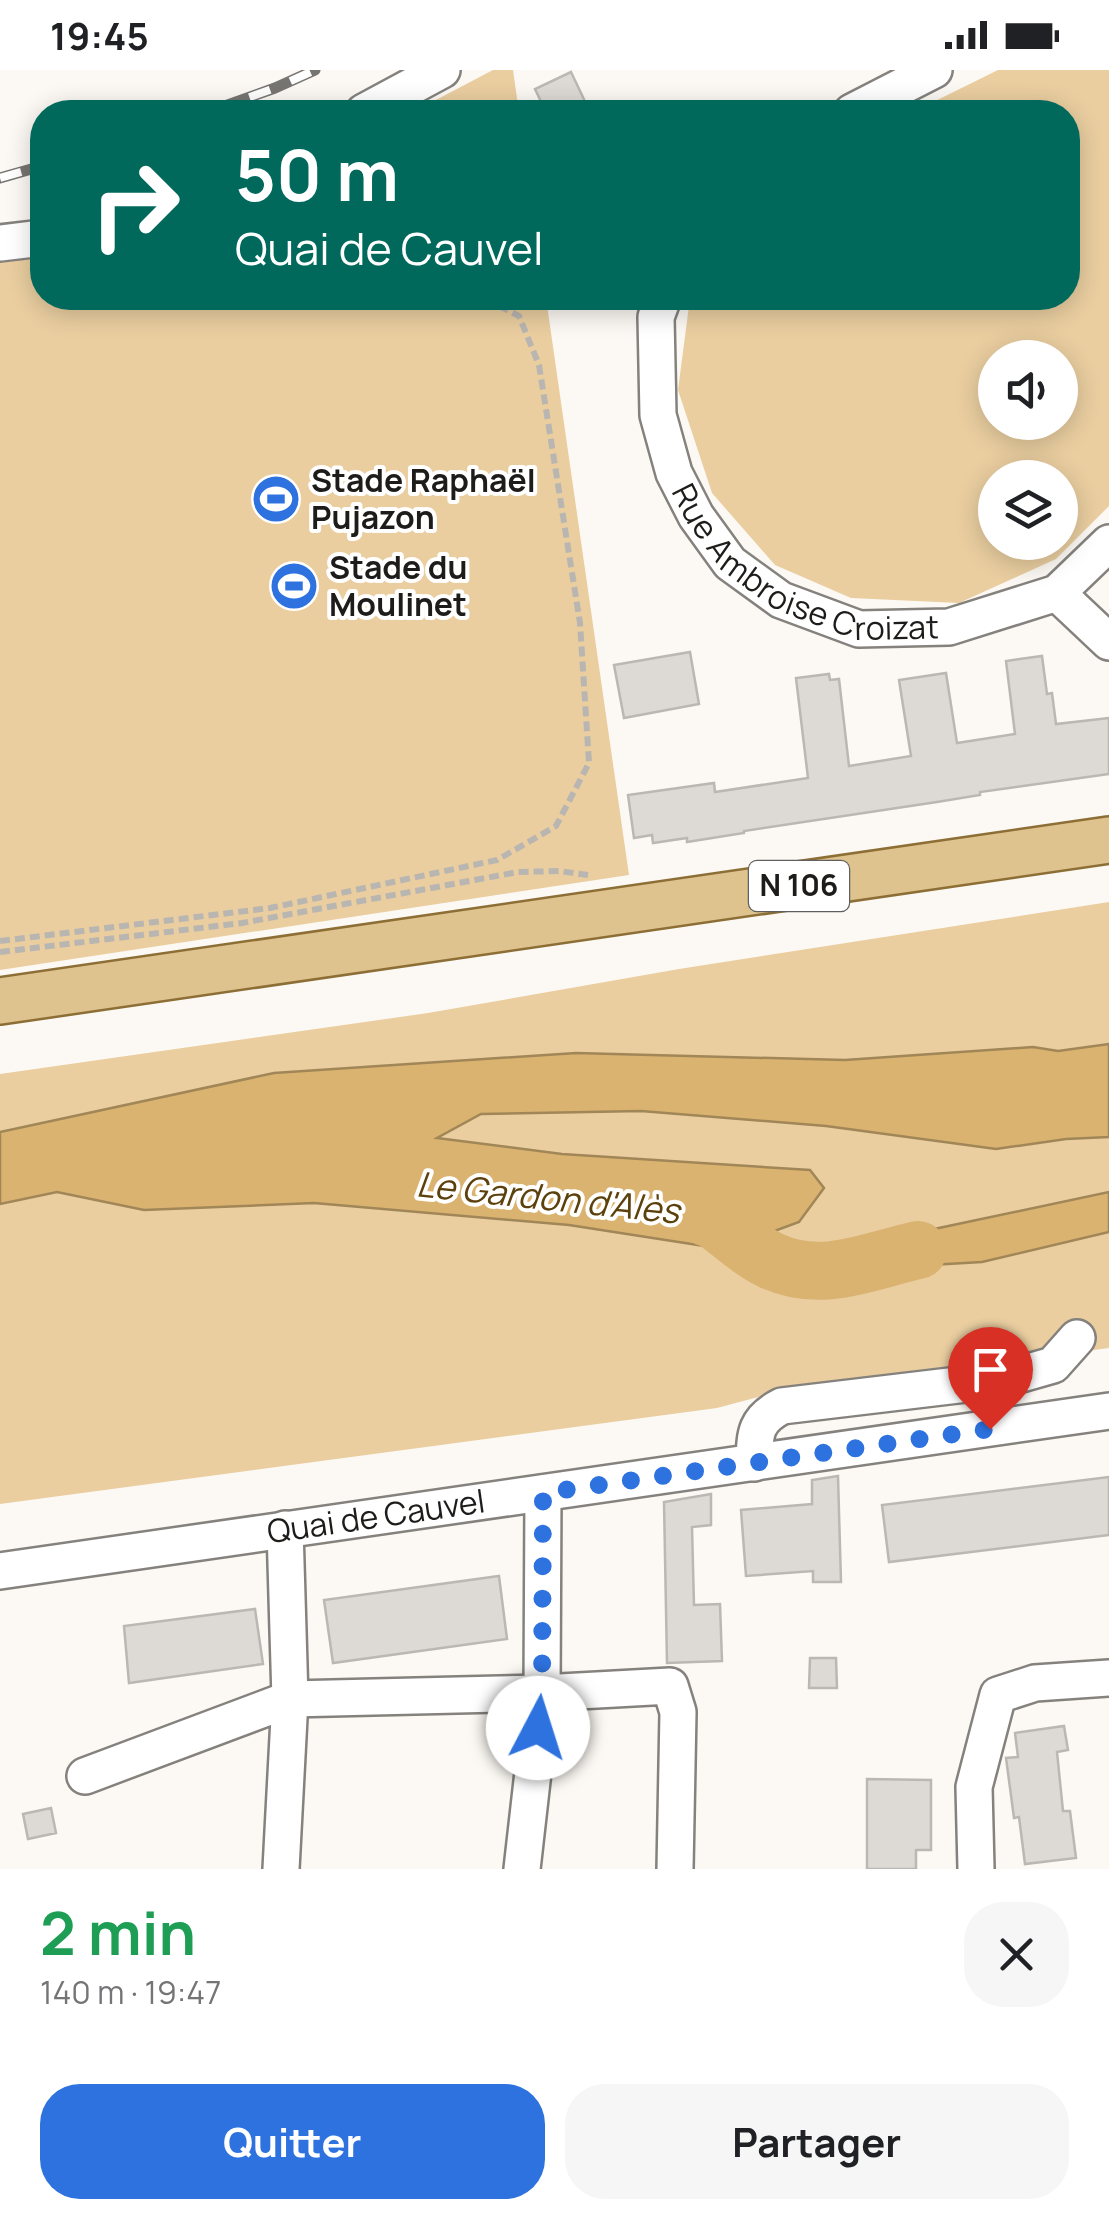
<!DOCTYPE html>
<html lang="fr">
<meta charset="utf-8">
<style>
body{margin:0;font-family:Manrope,sans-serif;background:#f6f6f6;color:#202124;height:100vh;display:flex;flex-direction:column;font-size:38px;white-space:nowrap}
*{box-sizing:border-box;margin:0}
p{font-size:32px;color:#757577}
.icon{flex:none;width:55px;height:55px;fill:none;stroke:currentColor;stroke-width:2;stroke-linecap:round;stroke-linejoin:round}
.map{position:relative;height:1799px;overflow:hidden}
.details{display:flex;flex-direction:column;background:#fff;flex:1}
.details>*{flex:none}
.hud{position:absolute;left:30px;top:30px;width:1050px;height:210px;border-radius:40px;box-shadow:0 5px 25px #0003;background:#00695c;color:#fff;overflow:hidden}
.buttons{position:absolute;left:978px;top:270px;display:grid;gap:20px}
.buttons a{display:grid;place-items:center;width:100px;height:100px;border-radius:50%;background:#fff;box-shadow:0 5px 25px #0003;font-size:50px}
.pin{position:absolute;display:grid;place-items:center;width:85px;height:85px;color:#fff;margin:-102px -42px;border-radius:50% 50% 50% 0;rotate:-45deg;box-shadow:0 0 10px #0007}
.pin .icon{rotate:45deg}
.me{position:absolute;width:110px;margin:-55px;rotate:5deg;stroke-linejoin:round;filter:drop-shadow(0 0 8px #0008)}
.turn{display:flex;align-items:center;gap:35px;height:210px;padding:0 40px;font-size:45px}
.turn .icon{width:130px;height:130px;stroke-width:2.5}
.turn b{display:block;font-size:70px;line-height:85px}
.round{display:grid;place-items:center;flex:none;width:105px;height:105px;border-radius:40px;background:#f6f6f6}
.head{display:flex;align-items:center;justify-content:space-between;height:170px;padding:0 40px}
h1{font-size:60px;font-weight:700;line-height:75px;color:#1e9e55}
.action{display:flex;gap:20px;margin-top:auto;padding:20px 40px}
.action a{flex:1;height:115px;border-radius:40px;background:#2e72df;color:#fff;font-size:40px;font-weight:700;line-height:115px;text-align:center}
.action a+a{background:#f6f6f6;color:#202124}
.status{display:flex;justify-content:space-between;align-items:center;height:70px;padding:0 50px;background:#fff;direction:ltr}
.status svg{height:28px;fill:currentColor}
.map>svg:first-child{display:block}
</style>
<div class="status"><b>19:45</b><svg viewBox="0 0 49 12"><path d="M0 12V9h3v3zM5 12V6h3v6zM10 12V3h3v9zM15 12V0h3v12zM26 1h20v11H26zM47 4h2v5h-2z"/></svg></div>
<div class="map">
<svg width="1109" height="1799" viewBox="0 0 1109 1799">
<rect width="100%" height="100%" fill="#fcf9f4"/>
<path fill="#eacea0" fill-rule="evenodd" d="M 493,0 L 513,0 L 519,42 L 413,42 Z
M 998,0 L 1109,0 L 1109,436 L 1056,489 L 959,533 L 851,528 L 775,495 L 712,423 L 678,320 L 690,228 L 1068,228 L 1068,42 L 913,42 ZM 995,288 L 1060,288 L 1060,352 L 995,352 ZM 995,408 L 1060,408 L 1060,472 L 995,472 Z
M 42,179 L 42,228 L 546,228 L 629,805 L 0,900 L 0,187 Z
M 1109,832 L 1109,974 L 1058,981 L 1033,977 L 845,990 L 30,1056 L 0,1062 L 0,1004 L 428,943 L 679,899 Z
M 641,1041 L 826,1056 L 996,1079 L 1066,1069 L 1109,1067 L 1109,1122 L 920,1162 L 847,1199 L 982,1192 L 1109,1162 L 1109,1278 L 766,1325 L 717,1338 L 0,1434 L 0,1134 L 57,1122 L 144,1140 L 314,1133 L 569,1155 L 730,1180 L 768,1190 L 767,1180 L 761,1166 L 799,1152 L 562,1084 L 435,1069 L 481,1044 Z"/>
<path fill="#dab371" stroke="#a18657" stroke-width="2.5" d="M 1109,974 L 1109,1067 L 1066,1069 L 996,1079 L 826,1056 L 641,1041 L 481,1044 L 437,1068 L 562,1084 L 810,1100 L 824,1118 L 799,1152 L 761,1166 L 769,1190 L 730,1180 L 569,1155 L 314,1133 L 144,1140 L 57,1122 L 0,1134 L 0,1062 L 274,1003 L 576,983 L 845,990 L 1033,977 L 1058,981 Z
M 1109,1122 L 1109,1162 L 982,1192 L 844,1200 L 920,1162 Z"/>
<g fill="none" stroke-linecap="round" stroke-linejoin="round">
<path stroke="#dab371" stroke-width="58" d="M 706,1147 L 714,1150 C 732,1163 752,1182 772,1191 C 822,1214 869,1191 918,1180"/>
</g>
<path fill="#dddad5" stroke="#bbb8b4" stroke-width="2.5" d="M 571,2 L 590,42 L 546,42 L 535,19 Z
M 690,582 L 699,634 L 624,648 L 614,595 Z
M 1042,586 L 1047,624 L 1052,623 L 1056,654 L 1109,648 L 1109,704 L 980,722 L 980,725 L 937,732 L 744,761 L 744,763 L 687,772 L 687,768 L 653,773 L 652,765 L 634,768 L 628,725 L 714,713 L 715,722 L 808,708 L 796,608 L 829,604 L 830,610 L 839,609 L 849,696 L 911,686 L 899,610 L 946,603 L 957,673 L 1015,664 L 1006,591 Z
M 838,1406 L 841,1512 L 813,1512 L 813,1501 L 746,1506 L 741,1440 L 812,1434 L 812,1410 Z
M 1109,1407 L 1109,1465 L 889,1492 L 882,1435 Z
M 711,1424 L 711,1455 L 692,1457 L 694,1535 L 720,1534 L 722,1591 L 667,1593 L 664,1432 Z
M 499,1506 L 507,1569 L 333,1593 L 324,1530 Z
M 255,1539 L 263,1594 L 129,1613 L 124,1556 Z
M 810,1588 L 836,1588 L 837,1618 L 809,1618 Z
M 1064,1656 L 1068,1680 L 1057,1682 L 1063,1741 L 1070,1741 L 1076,1788 L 1025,1794 L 1019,1747 L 1014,1748 L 1006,1688 L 1018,1687 L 1015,1663 Z
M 867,1709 L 931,1710 L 931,1780 L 916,1780 L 916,1799 L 867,1799 Z
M 51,1738 L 56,1763 L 28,1769 L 23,1744 Z"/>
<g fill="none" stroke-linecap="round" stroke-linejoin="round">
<g stroke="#85827e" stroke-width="40">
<g id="minor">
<path d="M 364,42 L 442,0"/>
<path d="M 852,42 L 934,0"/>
<path d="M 0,173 L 42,168"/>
<path id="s1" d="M 663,228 L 656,247 L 658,345 L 674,403 L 696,446 L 730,493 L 781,530 L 859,559 L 949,557 L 1057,523 L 1109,473"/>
<path d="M 1057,523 L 1109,572"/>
<path d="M 754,1393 C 755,1365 754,1350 782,1336 L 1000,1310 L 1053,1295 L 1077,1268"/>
<path id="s2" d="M 0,1501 L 1109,1341"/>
<path d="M 85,1706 L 290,1629 L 542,1623 L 670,1616 L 678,1642 L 675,1799"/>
<path d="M 281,1799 L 290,1629 L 285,1459"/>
<path d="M 522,1799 L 542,1623 L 543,1423"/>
<path d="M 976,1799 L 974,1717 L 998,1625 L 1035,1613 L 1109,1608"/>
</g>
</g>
<g stroke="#8d6f36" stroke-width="50">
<path id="major" d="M 0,931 L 1109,770"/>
</g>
<path stroke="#b9b6b2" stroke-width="6" stroke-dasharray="10 5" stroke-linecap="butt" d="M 0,871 L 270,838 L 497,790 L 556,756 L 589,693 L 580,553 L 539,295 L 519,246 L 483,228
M 0,882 L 242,853 L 518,802 L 559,801 L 588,805"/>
<use href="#minor" stroke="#fff" stroke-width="35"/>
<use href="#major" stroke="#dfc38f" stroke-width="45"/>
<g stroke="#777572" stroke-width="11">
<path id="rail" d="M 208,42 L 275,18 L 315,0
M 0,108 L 42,96"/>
</g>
<use href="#rail" stroke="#fff" stroke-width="8" stroke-dasharray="22" stroke-linecap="butt"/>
</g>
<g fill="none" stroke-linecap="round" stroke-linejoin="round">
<path stroke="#2e72df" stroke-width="18" stroke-dasharray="0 32.4" d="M 538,1658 L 542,1623 L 543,1423 L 990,1359"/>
</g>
<defs>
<g id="stadium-disc" transform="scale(2.5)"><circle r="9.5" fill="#2e72df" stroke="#fff"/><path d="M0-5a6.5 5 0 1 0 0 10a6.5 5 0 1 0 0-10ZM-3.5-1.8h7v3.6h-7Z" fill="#fff"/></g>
</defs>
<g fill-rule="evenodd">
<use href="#stadium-disc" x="276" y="429"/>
<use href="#stadium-disc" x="294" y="516"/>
</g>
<g text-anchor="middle" stroke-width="8" stroke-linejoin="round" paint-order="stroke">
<rect fill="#fff" stroke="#61605f" stroke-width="2.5" x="749" y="791" width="100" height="50" rx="8"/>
<g font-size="30" font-weight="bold" fill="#1d1c1a">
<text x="799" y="826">N 106</text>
</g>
<g font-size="32" font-weight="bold" fill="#1d1c1a" stroke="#fff" text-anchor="start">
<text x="311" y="422">Stade Raphaël<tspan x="311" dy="37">Pujazon</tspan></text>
<text x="329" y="509">Stade du<tspan x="329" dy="37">Moulinet</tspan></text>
</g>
<g font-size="32" fill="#1d1c1a" stroke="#fff">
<text dy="11" stroke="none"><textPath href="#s1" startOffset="352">Rue Ambroise Croizat</textPath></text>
<text dy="11" stroke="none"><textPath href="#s2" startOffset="380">Quai de Cauvel</textPath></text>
</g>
<g font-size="35" font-style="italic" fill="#5c410d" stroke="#fff">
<text transform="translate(548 1128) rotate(6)" y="12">Le Gardon d'Alès</text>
</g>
</g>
</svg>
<div class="buttons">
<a><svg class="icon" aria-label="sound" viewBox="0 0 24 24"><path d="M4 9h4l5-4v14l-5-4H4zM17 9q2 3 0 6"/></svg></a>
<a><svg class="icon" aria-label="layers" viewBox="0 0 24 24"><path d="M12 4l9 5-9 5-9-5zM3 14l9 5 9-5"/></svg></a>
</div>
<div class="pin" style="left:990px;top:1359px;background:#d93025"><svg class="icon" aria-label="arrive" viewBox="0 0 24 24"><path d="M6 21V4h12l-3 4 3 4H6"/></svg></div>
<svg class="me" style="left:538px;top:1658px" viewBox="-20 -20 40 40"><circle r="19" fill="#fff"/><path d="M0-13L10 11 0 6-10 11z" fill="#2e72df"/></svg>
<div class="hud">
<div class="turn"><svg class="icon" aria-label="right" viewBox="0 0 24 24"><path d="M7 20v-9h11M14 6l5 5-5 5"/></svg><div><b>50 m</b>Quai de Cauvel</div></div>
</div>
</div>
<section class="details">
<div class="head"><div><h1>2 min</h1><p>140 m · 19:47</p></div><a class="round"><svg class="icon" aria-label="close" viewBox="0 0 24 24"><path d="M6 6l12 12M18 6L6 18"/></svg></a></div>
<div class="action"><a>Quitter</a><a>Partager</a></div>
</section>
